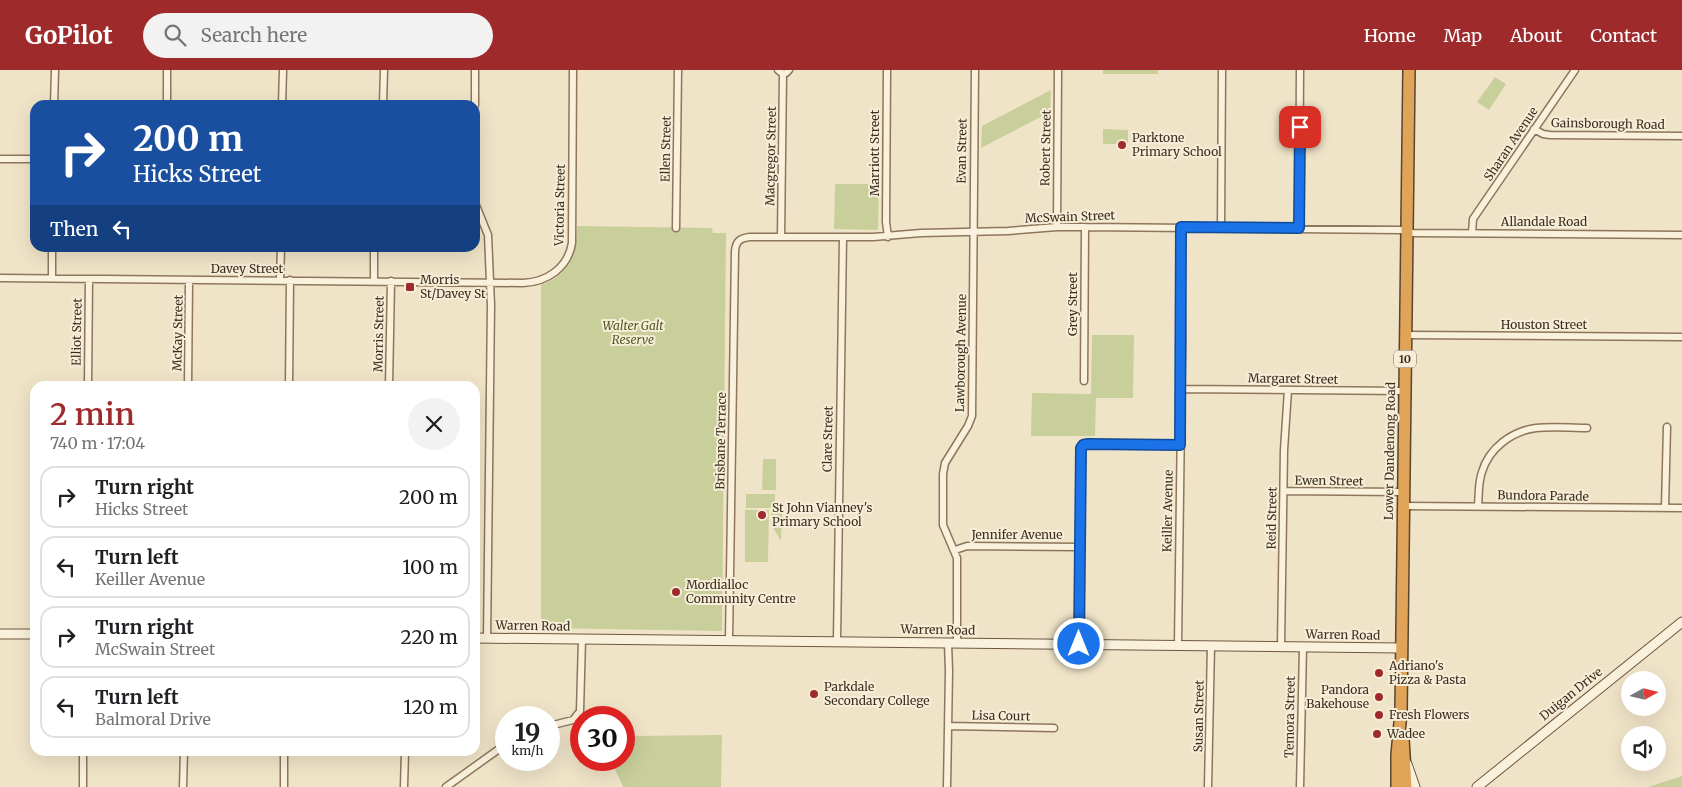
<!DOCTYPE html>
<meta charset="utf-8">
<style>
body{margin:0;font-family:Merriweather,serif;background:#f2f2f2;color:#202124;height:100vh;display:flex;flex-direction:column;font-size:19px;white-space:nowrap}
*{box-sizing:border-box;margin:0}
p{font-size:16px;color:#757577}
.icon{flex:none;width:28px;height:28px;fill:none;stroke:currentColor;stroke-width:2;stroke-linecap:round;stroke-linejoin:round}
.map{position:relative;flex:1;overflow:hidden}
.drawer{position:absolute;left:30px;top:311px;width:450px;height:375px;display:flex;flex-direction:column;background:#fff;border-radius:15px;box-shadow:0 5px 20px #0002}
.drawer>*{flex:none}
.top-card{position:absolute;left:30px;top:30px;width:450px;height:152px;border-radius:15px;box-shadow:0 5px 20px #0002;background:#1a4fa0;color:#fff;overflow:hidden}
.needle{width:32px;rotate:82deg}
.controls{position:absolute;left:1621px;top:601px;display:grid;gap:10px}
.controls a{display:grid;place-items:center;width:45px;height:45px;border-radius:50%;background:#fff;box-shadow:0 5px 20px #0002;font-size:25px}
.speed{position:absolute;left:495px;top:636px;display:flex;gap:10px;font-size:25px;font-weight:700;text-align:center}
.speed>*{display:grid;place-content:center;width:65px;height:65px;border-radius:50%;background:#fff;box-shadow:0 5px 20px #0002;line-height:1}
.speed small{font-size:12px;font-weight:400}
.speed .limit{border:8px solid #d22;background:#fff;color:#111}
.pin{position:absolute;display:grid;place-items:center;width:42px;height:42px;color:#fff;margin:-21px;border-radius:10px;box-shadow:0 2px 8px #0006}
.me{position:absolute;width:55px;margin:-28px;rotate:0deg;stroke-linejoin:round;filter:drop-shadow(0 0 4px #0008)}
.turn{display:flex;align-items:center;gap:18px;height:105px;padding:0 20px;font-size:22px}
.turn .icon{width:65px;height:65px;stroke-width:2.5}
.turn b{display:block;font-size:35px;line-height:42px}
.then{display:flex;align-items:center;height:48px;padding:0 20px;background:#0003;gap:10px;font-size:19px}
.round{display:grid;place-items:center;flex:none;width:52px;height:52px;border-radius:26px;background:#f2f2f2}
.headline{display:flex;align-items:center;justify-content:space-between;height:85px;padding:0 20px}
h1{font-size:30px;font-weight:600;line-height:38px;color:#9e2a2b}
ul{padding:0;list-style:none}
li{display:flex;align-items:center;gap:15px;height:62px;margin:0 10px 8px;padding:0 10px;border:2px solid #e0e0e0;border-radius:15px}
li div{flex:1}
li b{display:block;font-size:19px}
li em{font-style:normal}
header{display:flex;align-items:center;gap:30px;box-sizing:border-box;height:70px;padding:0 25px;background:#9e2a2b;color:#fff}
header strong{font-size:24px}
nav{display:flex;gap:28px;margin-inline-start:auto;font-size:18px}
.search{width:350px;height:45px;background:#f2f2f2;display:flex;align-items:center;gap:12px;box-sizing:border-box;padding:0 18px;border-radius:28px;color:#757577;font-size:19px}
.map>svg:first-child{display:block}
</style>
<header>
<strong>GoPilot</strong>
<div class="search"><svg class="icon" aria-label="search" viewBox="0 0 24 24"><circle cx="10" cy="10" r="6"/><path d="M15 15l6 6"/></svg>Search here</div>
<nav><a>Home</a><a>Map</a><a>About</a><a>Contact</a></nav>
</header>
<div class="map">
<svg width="1682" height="717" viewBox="0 0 1682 717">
<rect width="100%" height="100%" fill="#f0e4c8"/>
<path fill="#c9cf9b" d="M 1103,0 L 1158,0 L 1158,4 L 1103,4 Z
M 1495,7 L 1506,14 L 1489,40 L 1477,32 Z
M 1051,20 L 1050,42 L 981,78 L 982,56 Z
M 1103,59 L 1128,60 L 1128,74 L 1103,74 Z
M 835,114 L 879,114 L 878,160 L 834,159 Z
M 577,156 L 712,158 L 713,163 L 726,163 L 722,561 L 541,558 L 541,215 C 570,204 577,185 577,156 Z
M 1092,265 L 1134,265 L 1133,328 L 1096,328 L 1095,366 L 1031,366 L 1032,323 L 1091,324 Z
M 763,389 L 776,389 L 776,420 L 762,420 Z
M 746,424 L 775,424 L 775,438 L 746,438 Z
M 745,440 L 769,440 L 768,492 L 745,492 Z
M 771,440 L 782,441 L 781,471 L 771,454 Z
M 722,665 L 721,717 L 623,717 L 611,690 L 624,690 L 624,669 L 629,666 Z
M 1682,706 L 1682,717 L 1648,717 Z"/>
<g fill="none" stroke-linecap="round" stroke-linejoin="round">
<g stroke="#8d765c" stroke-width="9">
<path id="street" d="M 778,0 L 783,4 L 786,3 L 789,0
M 887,0 L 886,152 L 888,167
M 54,35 L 55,0
M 167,35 L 167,0
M 282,35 L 283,0
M 383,35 L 384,0
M 475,35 L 475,0
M 1534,59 L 1543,64 L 1550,65 L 1682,66
M 0,89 L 35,89
M 475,133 L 488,165 L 491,235 L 487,568
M 1057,157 L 1058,0
M 676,158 L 678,0
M 1221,158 L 1222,0
M 1299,158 L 1300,0
M 1472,163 L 1473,149 L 1575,0
M 781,167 L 783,4
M 0,208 L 523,213 C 547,212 568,198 572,173 L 573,0
M 52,208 L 52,178
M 280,210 L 281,178
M 374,211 L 374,178
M 1405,265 L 1682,267
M 1084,311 L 1085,157
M 88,316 L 89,209
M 188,316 L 189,210
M 289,316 L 290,210
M 389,316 L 391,211
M 1181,319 L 1405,321
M 1284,421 L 1403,422
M 1403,436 L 1682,438
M 1478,436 C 1479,425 1478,413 1482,402 C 1489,378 1512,361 1536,358 C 1553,356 1570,358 1587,358
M 1665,438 L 1667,357
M 955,480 L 967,476 L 1080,477
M 729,570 L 735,181 C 736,171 740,168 750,167 L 873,167 L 921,163 L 1008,161 L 1057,157 L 1085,157 L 1401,160 L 1413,163 L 1682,165
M 837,571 L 843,167
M 957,573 L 957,488 L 943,455 L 943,404 L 945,393 L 968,356 L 972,346 L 975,0
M 1079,574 L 1081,378 L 1083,375 L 1088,374 L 1180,375
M 1178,575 L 1182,273 L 1181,157
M 1281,576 L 1284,380 L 1288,320
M 549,656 L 573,650 L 580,641 L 582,569
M 948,656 L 1054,658
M 83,717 L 83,681
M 183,717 L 184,681
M 284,717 L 284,681
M 404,717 L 405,681
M 446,717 L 506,674
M 947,717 L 949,601 L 948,573
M 1208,717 L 1211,576
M 1300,717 L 1303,577"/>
</g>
<g stroke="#6f573f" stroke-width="11">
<path id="secondary" d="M 0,564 L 35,564
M 475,568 L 1401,578
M 1407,694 L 1415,717
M 1477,717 L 1682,552"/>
</g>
<g stroke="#5b4430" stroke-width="14">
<path id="highway" d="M 1403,669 L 1406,717
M 1397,717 L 1397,685 L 1401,642 L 1409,0"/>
</g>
<use href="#street" stroke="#faf1dc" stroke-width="6"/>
<use href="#secondary" stroke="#faf1dc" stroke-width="9"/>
<use href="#highway" stroke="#e0a458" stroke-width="11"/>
</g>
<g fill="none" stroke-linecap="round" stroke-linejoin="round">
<g stroke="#114b97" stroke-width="12">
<path id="route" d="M 1079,574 L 1081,378 L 1083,375 L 1088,374 L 1180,375 L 1181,157 L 1299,158 L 1300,57"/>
</g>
<use href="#route" stroke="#1a73e8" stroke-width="9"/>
</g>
<g fill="#9e2a2b" stroke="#f7eed8" stroke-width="2">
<circle cx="1122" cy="75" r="5"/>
<rect x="405" y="212" width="10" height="10" rx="2.5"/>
<circle cx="762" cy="445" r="5"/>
<circle cx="676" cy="522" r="5"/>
<circle cx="1379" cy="603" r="5"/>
<circle cx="814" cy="624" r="5"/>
<circle cx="1379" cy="627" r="5"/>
<circle cx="1379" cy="645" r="5"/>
<circle cx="1377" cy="664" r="5"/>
</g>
<g text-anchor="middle" stroke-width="4" stroke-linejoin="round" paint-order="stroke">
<rect fill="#f7eed8" stroke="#756857" stroke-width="1" x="1394" y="280.5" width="22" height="17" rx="4"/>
<g font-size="11" font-weight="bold" fill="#3d2e20">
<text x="1405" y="293">10</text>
</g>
<g font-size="12" fill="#3d2e20" stroke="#f7eed8">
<text transform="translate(1608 54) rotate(1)" y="4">Gainsborough Road</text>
<text transform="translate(1511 74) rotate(-56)" y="4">Sharan Avenue</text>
<text transform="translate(1046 78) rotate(-89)" y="4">Robert Street</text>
<text transform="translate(666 79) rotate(-89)" y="4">Ellen Street</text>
<text transform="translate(962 81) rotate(-89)" y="4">Evan Street</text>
<text transform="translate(875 83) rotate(-90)" y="4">Marriott Street</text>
<text transform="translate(771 86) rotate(-89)" y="4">Macgregor Street</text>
<text transform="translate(560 135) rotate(-89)" y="4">Victoria Street</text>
<text transform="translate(1070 147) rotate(-2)" y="4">McSwain Street</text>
<text x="1544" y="156">Allandale Road</text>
<text x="247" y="203">Davey Street</text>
<text transform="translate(1073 234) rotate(-90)" y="4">Grey Street</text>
<text x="1544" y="259">Houston Street</text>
<text transform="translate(77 262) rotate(-89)" y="4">Elliot Street</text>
<text transform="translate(178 263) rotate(-89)" y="4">McKay Street</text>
<text transform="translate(379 264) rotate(-89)" y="4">Morris Street</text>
<text transform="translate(961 283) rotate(-89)" y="4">Lawborough Avenue</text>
<text transform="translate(1293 309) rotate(1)" y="4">Margaret Street</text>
<text transform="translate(828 369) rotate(-89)" y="4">Clare Street</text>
<text transform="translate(721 371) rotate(-89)" y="4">Brisbane Terrace</text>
<text transform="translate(1390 381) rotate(-89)" y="4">Lower Dandenong Road</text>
<text transform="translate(1329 411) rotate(1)" y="4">Ewen Street</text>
<text transform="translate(1543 426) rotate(1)" y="4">Bundora Parade</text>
<text transform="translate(1168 441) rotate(-89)" y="4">Keiller Avenue</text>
<text transform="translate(1272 448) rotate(-89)" y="4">Reid Street</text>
<text x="1017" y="469">Jennifer Avenue</text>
<text transform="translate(533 556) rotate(1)" y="4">Warren Road</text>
<text transform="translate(938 560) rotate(1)" y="4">Warren Road</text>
<text transform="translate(1343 565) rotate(1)" y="4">Warren Road</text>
<text transform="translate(1571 624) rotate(-39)" y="4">Duigan Drive</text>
<text transform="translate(1001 646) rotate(1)" y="4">Lisa Court</text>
<text transform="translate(1199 646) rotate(-89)" y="4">Susan Street</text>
<text transform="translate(1290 647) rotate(-89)" y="4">Temora Street</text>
</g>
<g font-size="12" fill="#3d2e20" stroke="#f7eed8" text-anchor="start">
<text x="1132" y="72">Parktone<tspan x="1132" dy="14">Primary School</tspan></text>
<text x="420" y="214">Morris<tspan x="420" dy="14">St/Davey St</tspan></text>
<text x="772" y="442">St John Vianney's<tspan x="772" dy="14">Primary School</tspan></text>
<text x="686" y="519">Mordialloc<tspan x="686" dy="14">Community Centre</tspan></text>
<text x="1389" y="600">Adriano's<tspan x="1389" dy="14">Pizza &amp; Pasta</tspan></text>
<text x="824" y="621">Parkdale<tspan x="824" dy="14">Secondary College</tspan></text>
<text x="1369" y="624" text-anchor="end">Pandora<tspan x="1369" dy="14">Bakehouse</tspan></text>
<text x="1389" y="649">Fresh Flowers</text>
<text x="1387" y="668">Wadee</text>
</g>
<g font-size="12" font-style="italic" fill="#4d5a26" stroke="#f7eed8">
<text x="633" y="260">Walter Galt<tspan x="633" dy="14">Reserve</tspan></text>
</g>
</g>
</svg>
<div class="controls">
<a><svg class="needle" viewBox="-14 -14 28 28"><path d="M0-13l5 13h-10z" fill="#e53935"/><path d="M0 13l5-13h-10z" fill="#757577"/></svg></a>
<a><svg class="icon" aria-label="sound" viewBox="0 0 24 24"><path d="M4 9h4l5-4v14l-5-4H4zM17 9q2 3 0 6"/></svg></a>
</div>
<div class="speed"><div>19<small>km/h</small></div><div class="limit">30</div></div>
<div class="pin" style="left:1300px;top:57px;background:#d93025"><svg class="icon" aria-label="arrive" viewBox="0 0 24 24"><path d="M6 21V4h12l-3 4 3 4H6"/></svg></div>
<svg class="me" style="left:1079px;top:574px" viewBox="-20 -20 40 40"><circle r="17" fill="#1a73e8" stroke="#fff" stroke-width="3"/><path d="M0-11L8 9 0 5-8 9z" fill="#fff"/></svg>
<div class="top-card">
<div class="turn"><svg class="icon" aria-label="right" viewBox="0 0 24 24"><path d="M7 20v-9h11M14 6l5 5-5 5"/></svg><div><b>200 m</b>Hicks Street</div></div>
<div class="then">Then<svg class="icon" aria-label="left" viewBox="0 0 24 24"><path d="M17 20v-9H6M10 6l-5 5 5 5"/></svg></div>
</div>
<section class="drawer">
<div class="headline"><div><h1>2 min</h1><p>740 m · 17:04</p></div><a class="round"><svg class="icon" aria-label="close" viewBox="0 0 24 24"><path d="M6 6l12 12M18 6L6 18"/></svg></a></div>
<ul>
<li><svg class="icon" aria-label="right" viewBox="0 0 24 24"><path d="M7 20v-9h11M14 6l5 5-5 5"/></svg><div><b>Turn right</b><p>Hicks Street</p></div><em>200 m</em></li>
<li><svg class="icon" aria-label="left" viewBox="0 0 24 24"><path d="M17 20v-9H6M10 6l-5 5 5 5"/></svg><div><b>Turn left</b><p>Keiller Avenue</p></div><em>100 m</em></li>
<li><svg class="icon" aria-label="right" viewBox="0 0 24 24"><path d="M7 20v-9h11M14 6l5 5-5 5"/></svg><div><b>Turn right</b><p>McSwain Street</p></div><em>220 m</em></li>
<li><svg class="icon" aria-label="left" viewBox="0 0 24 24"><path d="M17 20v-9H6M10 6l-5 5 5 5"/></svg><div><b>Turn left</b><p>Balmoral Drive</p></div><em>120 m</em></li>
</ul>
</section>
</div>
